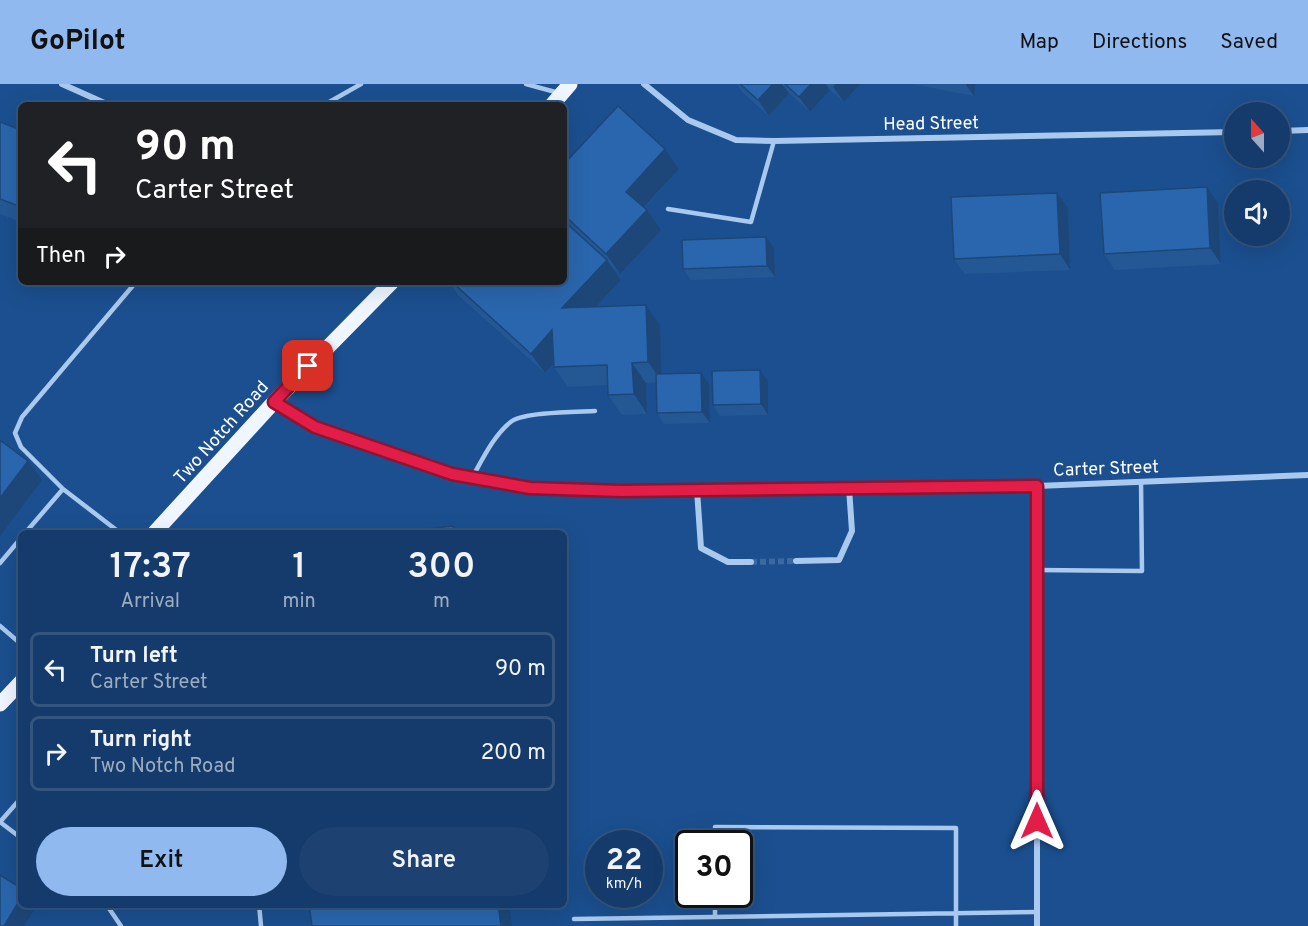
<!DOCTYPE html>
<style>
body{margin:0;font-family:Overpass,sans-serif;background:#1d4271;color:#f1f3f6;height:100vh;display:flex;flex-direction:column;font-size:22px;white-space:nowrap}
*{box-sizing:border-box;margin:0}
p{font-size:20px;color:#9dadc1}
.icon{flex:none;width:33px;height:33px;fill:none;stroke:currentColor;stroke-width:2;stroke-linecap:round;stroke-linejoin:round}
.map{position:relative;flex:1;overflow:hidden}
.side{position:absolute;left:18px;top:446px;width:549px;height:378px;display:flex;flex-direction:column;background:#143b6b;border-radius:9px;box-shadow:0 6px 24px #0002,0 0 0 2px #33557e}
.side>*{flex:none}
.guide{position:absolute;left:18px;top:18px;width:549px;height:183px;border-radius:9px;box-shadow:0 6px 24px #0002,0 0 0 2px #33557e;background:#202124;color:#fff;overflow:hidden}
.needle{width:39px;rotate:339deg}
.tools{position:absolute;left:1224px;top:18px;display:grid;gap:12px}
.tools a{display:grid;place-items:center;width:66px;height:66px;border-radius:50%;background:#143b6b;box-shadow:0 6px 24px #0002,0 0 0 2px #33557e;font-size:30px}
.speed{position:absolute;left:585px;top:746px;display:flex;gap:12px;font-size:30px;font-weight:700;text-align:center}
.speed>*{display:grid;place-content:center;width:78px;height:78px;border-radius:50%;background:#143b6b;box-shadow:0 6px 24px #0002,0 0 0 2px #33557e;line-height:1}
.speed small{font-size:15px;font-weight:400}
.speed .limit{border:3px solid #111;border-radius:9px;background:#fff;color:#111}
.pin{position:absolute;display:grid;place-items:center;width:51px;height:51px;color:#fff;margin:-26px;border-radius:12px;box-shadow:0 3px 9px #0006}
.me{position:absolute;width:66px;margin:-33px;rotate:0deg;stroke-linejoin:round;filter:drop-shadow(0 0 4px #0008)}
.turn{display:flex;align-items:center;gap:21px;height:126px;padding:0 18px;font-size:27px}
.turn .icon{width:78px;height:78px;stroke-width:2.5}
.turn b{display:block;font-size:42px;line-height:51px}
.then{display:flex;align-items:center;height:57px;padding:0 18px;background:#0003;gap:12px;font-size:22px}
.eta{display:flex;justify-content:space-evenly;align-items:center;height:102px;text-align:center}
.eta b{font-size:36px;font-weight:600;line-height:42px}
.primary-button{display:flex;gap:12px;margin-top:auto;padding:12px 18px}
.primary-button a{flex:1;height:69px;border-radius:36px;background:#90b9f0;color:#111;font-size:24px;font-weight:600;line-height:69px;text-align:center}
.primary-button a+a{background:#1d4271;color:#f1f3f6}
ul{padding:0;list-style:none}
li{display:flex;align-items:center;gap:18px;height:75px;margin:0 12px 9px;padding:0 6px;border:3px solid #33557e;border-radius:9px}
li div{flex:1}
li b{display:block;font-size:22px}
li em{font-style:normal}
header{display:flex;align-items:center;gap:36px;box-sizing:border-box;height:84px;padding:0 30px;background:#90b9f0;color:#111}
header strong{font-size:28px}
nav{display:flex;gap:33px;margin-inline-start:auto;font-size:21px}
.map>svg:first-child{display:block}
</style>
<header>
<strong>GoPilot</strong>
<nav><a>Map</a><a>Directions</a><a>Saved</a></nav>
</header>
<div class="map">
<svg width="1308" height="842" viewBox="0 0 1308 842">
<rect width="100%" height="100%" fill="#1b4f8f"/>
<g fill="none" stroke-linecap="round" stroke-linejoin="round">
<path stroke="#3d69a0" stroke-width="6" stroke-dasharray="6 3" stroke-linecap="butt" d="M 751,478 L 796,477"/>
<path stroke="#a9c9ee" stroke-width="4.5" d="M 526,0 L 559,9
M 324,21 L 361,0
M 668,125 L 751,138 L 774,57
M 472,394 C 482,376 495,349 512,337 C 525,328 577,328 595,327
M 63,405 L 21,363 L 15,349 L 22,333 L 136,198
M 26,448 L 63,405 L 119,448
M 0,479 L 21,454
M 1037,486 L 1142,487 L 1141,398
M 0,542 L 21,560
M 0,738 L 21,714
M 0,738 L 21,754
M 715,759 L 715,743 L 956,744 L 956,842
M 106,820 L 121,842
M 259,820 L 261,842
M 715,833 L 715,810
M 574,835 L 1037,828"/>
<path stroke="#a9c9ee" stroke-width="6" d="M 62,0 L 109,21
M 644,0 L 688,36 L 736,56 L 774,57 L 1234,48
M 1280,47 L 1308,46
M 274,318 L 315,343 L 452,390 L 530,404 L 621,407 L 1037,402 L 1308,391
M 697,406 L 701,464 L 728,478 L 751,478
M 796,477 L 839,476 L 852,447 L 849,404
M 1037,842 L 1037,402"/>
<path stroke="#f0f6ff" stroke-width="15" d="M 552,21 L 570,0
M 155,448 L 274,318 L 392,198
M 0,620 L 21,598"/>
</g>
<path fill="#245895" d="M 737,0 L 860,0 L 844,18 L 830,6 L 810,28 L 789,9 L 769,32 L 742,8 Z
M 912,0 L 976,0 L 974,12 Z
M 0,38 L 21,46 L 21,138 L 0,130 Z
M 665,65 L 679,85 L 644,124 L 661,146 L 620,190 L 611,181 L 621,196 L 596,223 L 646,221 L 660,241 L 662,290 L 709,300 L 710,339 L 664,340 L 657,329 L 656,298 L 646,299 L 647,330 L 622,331 L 608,311 L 608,301 L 568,303 L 554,283 L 554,280 L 545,289 L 458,211 L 449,198 L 564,198 L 564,80 Z
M 1218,119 L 1221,180 L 1115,186 L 1104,170 Z
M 1068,124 L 1070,186 L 965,190 L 954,175 Z
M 774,164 L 775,193 L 691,196 L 683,185 Z
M 760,286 L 768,297 L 768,331 L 720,332 L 713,321 Z"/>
<path fill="#1d4779" d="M 773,0 L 782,0 L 789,9 L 769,32 L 758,16 Z
M 811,0 L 826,0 L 830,6 L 810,28 L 799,13 Z
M 835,0 L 860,0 L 844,18 L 833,3 Z
M 966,0 L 976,0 L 974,12 L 966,1 Z
M 665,65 L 679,85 L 640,127 L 626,108 Z
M 1207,103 L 1218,119 L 1221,180 L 1210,164 Z
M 1057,109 L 1068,124 L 1070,186 L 1060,170 Z
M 647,126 L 661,146 L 620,190 L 606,170 Z
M 766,153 L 774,164 L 775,193 L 767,182 Z
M 607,176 L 621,196 L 576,244 L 562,224 Z
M 646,221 L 660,241 L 662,298 L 648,278 Z
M 552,246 L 566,266 L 545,289 L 531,270 Z
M 632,279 L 646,299 L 647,330 L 634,310 Z
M 760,286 L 768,297 L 768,331 L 761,320 Z
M 701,289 L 709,300 L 710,339 L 702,328 Z
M 28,377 L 42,396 L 0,452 L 0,414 Z
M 21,814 L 21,820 L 35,820 L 36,823 L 24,842 L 4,842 Z
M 498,820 L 509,820 L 512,842 L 501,842 Z"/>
<path fill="#2a66ad" stroke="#1d4779" stroke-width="1.5" d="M 740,0 L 773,0 L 758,16 Z
M 785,0 L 811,0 L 799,13 Z
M 618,22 L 665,65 L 626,108 L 647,126 L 606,170 L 564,131 L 564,80 Z
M 0,38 L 21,46 L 21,123 L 0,115 Z
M 1207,103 L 1210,164 L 1104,170 L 1100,109 Z
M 1057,109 L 1060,170 L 954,175 L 951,113 Z
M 564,137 L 607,176 L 562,224 L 646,221 L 648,278 L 632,279 L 634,310 L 608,311 L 607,281 L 554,283 L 552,246 L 531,270 L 452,198 L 564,198 Z
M 766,153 L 767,182 L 683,185 L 682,156 Z
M 760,286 L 761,320 L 713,321 L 712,287 Z
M 701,289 L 702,328 L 657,329 L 656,290 Z
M 0,356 L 28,377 L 0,414 Z
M 453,442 L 454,448 L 399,448 Z
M 0,791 L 21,804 L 21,814 L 4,842 L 0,842 Z
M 309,820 L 498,820 L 501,842 L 312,842 Z"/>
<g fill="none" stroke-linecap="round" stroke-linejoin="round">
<g stroke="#92132f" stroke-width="15">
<path id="route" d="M 308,282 L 274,318 L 315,343 L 452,390 L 530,404 L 621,407 L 1037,402 L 1037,737"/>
</g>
<use href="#route" stroke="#e11d48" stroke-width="10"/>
</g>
<g text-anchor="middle" stroke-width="6" stroke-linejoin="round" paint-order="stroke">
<g font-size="18" fill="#fff" stroke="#1b4f8f">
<text transform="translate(931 39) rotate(-1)" y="6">Head Street</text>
<text transform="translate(221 348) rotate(-48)" y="6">Two Notch Road</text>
<text transform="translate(1106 384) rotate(-2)" y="6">Carter Street</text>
</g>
</g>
</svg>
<div class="tools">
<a><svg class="needle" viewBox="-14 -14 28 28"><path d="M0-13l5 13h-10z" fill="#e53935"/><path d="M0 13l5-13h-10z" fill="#9dadc1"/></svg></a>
<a><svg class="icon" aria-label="sound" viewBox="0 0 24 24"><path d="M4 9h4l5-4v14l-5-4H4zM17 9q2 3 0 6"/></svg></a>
</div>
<div class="speed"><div>22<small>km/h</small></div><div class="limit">30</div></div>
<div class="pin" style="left:308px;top:282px;background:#d93025"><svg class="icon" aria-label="arrive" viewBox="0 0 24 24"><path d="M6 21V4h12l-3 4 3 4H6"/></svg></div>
<svg class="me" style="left:1037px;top:737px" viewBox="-20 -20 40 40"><path d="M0-17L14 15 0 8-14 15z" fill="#e11d48" stroke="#fff" stroke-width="4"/></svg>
<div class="guide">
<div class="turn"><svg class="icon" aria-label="left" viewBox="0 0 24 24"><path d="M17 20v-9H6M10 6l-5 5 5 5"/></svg><div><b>90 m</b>Carter Street</div></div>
<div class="then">Then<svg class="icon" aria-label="right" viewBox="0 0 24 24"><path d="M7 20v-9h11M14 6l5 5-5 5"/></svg></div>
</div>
<section class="side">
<div class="eta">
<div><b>17:37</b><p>Arrival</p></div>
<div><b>1</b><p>min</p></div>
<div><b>300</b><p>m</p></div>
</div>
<ul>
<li><svg class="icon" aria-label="left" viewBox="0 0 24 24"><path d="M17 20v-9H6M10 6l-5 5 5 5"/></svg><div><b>Turn left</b><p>Carter Street</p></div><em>90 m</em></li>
<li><svg class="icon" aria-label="right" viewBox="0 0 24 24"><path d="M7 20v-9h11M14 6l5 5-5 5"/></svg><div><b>Turn right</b><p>Two Notch Road</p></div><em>200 m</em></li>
</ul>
<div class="primary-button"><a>Exit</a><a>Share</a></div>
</section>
</div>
